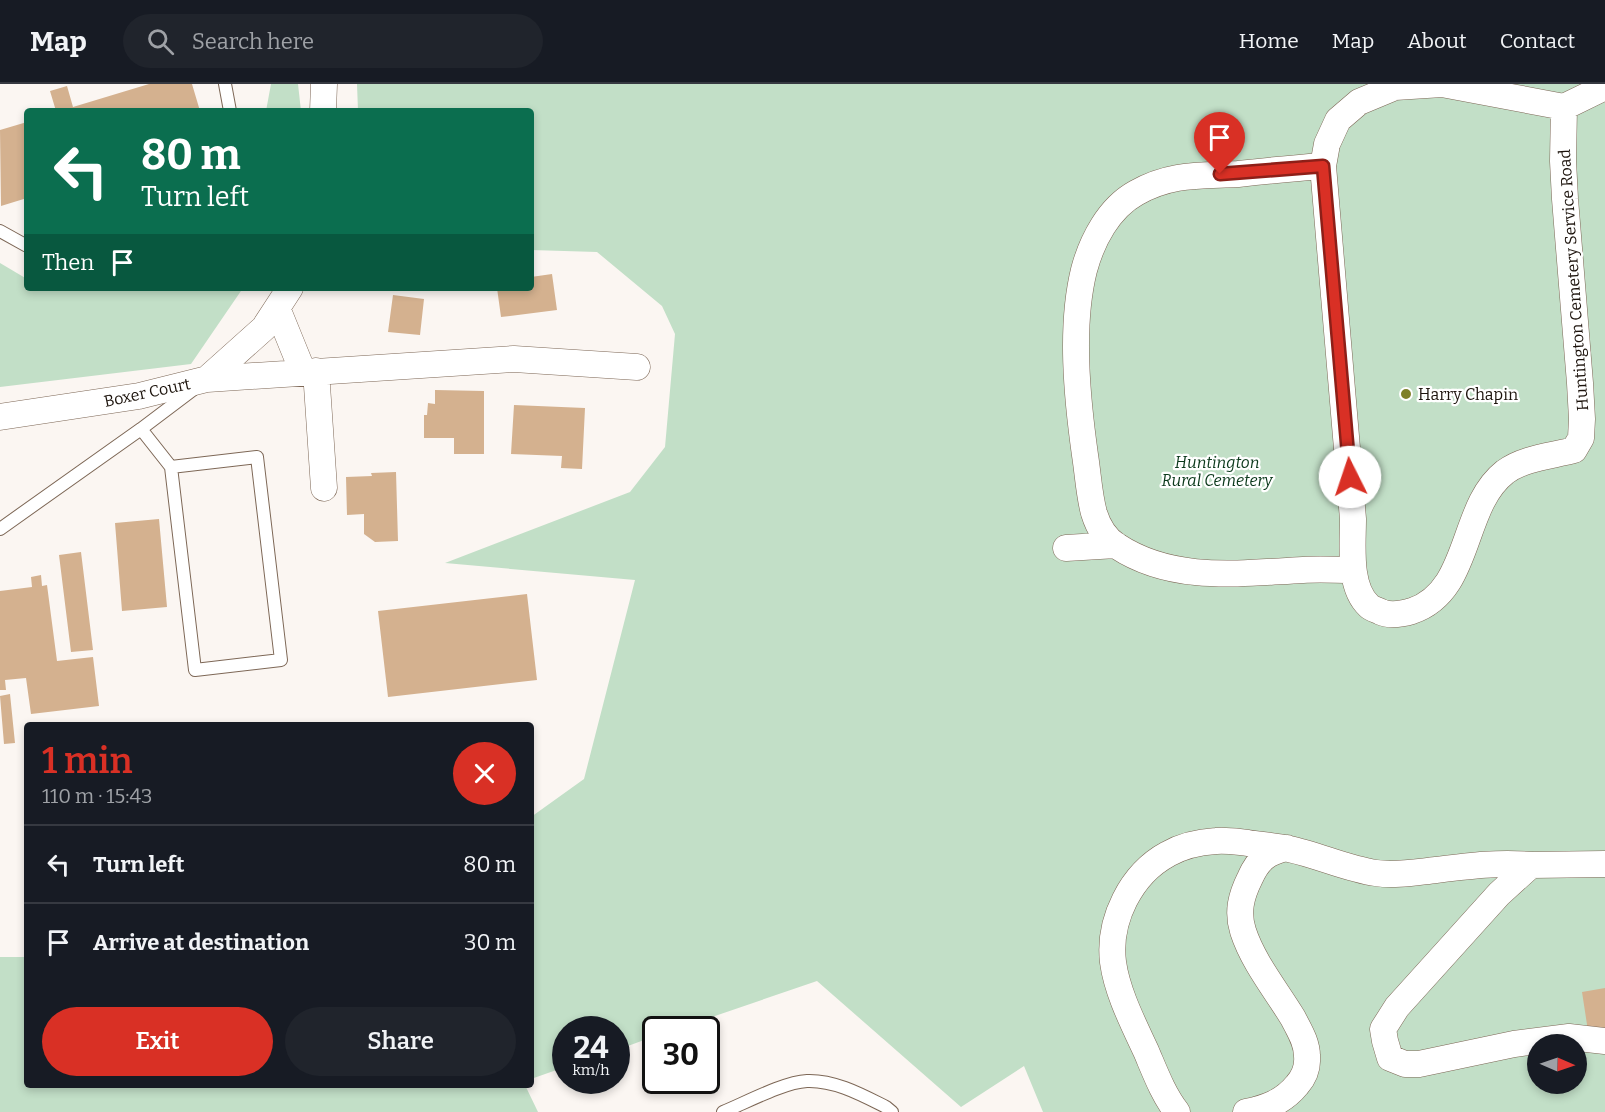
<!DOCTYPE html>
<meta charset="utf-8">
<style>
body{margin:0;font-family:Bitter,serif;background:#20242c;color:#f1f3f6;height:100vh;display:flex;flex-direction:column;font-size:22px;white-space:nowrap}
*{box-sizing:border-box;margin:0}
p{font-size:20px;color:#9ea1a6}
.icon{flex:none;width:33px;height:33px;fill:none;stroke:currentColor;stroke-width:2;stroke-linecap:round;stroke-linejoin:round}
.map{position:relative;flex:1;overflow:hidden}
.drawer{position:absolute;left:24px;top:638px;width:510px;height:366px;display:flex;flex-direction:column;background:#171b24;border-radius:6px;box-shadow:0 3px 9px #0003}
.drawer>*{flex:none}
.top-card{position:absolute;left:24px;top:24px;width:510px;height:183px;border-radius:6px;box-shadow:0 3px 9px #0003;background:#0b6e4f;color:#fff;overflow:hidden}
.needle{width:39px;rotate:92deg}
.buttons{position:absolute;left:1527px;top:950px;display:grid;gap:12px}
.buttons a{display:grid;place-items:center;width:60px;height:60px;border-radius:50%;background:#171b24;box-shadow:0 3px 9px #0003;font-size:30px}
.speed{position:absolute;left:552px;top:932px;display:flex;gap:12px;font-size:30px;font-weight:700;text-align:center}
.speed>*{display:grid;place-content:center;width:78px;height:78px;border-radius:50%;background:#171b24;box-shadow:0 3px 9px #0003;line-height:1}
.speed small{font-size:15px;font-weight:400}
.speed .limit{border:3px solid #111;border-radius:9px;background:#fff;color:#111}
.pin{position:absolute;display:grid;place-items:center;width:51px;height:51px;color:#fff;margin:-62px -26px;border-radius:50% 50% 50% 0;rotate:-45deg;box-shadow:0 0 6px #0007}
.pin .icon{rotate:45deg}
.me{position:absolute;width:66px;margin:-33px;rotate:356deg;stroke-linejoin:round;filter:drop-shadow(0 0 4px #0008)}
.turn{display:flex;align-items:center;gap:21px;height:126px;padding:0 18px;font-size:27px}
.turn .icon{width:78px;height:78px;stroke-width:2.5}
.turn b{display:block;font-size:42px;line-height:51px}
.then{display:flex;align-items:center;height:57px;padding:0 18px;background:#0003;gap:12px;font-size:22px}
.round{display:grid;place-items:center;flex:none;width:63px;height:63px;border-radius:32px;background:#20242c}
.summary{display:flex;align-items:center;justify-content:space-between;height:102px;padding:0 18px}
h1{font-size:36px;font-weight:600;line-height:45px;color:#d93025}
.primary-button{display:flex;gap:12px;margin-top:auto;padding:12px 18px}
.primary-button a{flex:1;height:69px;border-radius:36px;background:#d93025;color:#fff;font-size:24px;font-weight:600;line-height:69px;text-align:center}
.primary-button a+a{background:#20242c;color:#f1f3f6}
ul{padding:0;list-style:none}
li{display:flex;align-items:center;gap:18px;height:78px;padding:0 18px;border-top:2px solid #363941}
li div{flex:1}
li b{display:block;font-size:22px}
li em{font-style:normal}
header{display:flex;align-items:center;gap:36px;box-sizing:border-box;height:84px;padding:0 30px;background:#171b24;border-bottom:2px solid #363941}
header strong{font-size:28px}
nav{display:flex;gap:33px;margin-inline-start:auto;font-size:21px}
.search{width:420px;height:54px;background:#20242c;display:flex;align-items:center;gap:15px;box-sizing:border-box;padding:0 21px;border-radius:33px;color:#9ea1a6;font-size:22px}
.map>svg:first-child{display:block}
</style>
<header>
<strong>Map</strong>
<div class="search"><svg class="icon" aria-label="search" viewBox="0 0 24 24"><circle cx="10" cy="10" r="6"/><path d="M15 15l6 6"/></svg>Search here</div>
<nav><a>Home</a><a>Map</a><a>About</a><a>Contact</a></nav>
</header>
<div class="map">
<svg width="1605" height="1028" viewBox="0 0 1605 1028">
<rect width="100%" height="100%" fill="#fbf6f2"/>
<path fill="#c2dfc7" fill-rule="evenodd" d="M 271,0 L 298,0 L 301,27 L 266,27 Z
M 357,0 L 1605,0 L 1605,1028 L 1043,1028 L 1024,982 L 961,1023 L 817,897 L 677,945 L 656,945 L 655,952 L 617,966 L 616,945 L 566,945 L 565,983 L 531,995 L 531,733 L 584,695 L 635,496 L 445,479 L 630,408 L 665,363 L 675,250 L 662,222 L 597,168 L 531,166 L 531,27 L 358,27 ZM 1538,960 L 1576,960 L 1576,999 L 1538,999 Z
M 0,179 L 27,195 L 27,204 L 243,204 L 191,280 L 0,303 Z
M 0,873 L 27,873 L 27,1000 L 525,1001 L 538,1028 L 0,1028 Z"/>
<path fill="#d4b18f" d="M 149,0 L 192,0 L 200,27 L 56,27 L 50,7 L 67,2 L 73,23 Z
M 27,38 L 27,114 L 1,122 L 0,46 Z
M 552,190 L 557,226 L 501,233 L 497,204 L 531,204 L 531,193 Z
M 393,211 L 424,215 L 420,251 L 388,248 Z
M 435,306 L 484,307 L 484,370 L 454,370 L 454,354 L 424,354 L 424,331 L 427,331 L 428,319 L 435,320 Z
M 514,321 L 585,324 L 582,385 L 561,384 L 562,372 L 511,370 Z
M 396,388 L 398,457 L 375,458 L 364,450 L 364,430 L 347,431 L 346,393 L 372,392 L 371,389 Z
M 159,435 L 167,523 L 122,527 L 115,439 Z
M 81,468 L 93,566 L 71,568 L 59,471 Z
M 41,491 L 42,502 L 47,501 L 57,577 L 93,573 L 99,622 L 31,630 L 26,594 L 5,596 L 6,606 L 0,606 L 0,507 L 32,503 L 31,493 Z
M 527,510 L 537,596 L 388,613 L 378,527 Z
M 10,610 L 15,659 L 4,660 L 0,612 Z
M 1605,904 L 1605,944 L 1588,947 L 1582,908 Z"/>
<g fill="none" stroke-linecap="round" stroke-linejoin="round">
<g stroke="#7d6756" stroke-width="14">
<path id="lane" d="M 225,0 L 230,27
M 0,147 L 27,162
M 141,345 L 171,383 L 195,586 L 281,576 L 257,373 L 171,383
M 0,445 L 141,345 L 194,305
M 723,1028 C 745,1019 784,998 807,997 C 835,996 862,1011 886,1023 L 892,1028"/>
</g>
<g stroke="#7d6756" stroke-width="27">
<path id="street" d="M 1564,23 L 1563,77 L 1565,115 L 1580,299 L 1582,335 L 1581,354 L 1574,366 C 1551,372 1524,374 1505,388 C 1460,423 1472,507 1412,527 C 1402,530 1390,532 1381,528 C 1377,526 1372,525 1369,522 C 1348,503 1353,461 1353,435 L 1323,82 L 1327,60 L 1338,36 L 1359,18 L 1395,3 L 1442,0 L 1564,23 L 1605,3
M 323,27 L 324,0
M 1323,82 C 1295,84 1266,87 1238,90 C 1200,92 1171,89 1136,109 C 1109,124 1092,156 1084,186 C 1070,242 1077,314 1085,371 C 1088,390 1089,411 1094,429 C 1098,442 1106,455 1117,462 C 1173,499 1241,489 1303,486 C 1320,485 1336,486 1353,486
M 277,224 L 303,288
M 316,287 L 324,404
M 207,295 L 514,275 L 637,283
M 0,333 L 139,312 L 207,295 L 264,244 L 290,204
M 1066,464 L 1116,461
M 1605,780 L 1531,781 L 1499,810 L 1397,923 L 1383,945 L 1385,957 L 1390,974 L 1405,980 L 1419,980 L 1514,960 L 1569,953 L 1605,957
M 1177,1028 C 1163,1010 1155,988 1146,967 C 1133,939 1117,908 1113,878 C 1108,836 1131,790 1168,770 C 1182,762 1200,758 1216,757 C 1227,756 1238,758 1248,759 C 1261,761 1275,762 1289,765 C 1318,771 1347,785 1376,789 C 1395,792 1417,788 1436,786 C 1468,782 1498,778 1531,781
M 1246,1028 C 1266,1024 1283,1018 1297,1001 C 1304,993 1308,983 1307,972 C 1307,958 1299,946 1293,934 C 1276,906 1253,878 1243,847 C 1237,828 1241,812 1250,794 C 1258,776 1267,768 1287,764"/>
</g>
<use href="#lane" stroke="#fff" stroke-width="12"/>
<use href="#street" stroke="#fff" stroke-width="26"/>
</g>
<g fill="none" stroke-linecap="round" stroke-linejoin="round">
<g stroke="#8d1f18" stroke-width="15">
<path id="route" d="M 1220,90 L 1323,82 L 1350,393"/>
</g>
<use href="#route" stroke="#d93025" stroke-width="10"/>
</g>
<circle fill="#7f8029" stroke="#fff" stroke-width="2" cx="1406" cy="310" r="6"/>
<g text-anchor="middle" stroke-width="4.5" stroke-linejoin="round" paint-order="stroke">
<g font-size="16" fill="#1c130c" stroke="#fff">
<text transform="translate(1573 196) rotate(-94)" y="6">Huntington Cemetery Service Road</text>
<text transform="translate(147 308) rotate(-12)" y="6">Boxer Court</text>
</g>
<g font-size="16" fill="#1c130c" stroke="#fff" text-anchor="start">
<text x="1418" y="316">Harry Chapin</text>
</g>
<g font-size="16" font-style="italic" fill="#0b391b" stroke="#fff">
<text x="1217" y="384">Huntington<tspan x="1217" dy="18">Rural Cemetery</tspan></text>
</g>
</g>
</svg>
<div class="buttons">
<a><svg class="needle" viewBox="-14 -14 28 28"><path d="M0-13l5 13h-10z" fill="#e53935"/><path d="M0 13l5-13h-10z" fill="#9ea1a6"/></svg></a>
</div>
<div class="speed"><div>24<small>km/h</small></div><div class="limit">30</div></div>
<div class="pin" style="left:1220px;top:90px;background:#d93025"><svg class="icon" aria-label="arrive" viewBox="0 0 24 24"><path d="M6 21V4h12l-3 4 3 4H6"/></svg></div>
<svg class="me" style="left:1350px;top:393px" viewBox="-20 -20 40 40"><circle r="19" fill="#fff"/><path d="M0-13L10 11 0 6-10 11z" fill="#d93025"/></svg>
<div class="top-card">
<div class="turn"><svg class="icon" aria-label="left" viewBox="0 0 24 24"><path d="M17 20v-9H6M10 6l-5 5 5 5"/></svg><div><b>80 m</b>Turn left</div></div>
<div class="then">Then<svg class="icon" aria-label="arrive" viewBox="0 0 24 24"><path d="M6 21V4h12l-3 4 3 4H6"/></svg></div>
</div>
<section class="drawer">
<div class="summary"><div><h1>1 min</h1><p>110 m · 15:43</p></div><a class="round" style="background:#d93025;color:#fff"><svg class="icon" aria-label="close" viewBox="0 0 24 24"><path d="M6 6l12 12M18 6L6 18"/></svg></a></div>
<ul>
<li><svg class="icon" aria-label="left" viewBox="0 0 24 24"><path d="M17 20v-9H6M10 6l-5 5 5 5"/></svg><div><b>Turn left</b></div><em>80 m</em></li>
<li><svg class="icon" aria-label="arrive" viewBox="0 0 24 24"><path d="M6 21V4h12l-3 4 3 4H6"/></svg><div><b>Arrive at destination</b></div><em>30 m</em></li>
</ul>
<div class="primary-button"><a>Exit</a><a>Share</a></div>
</section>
</div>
